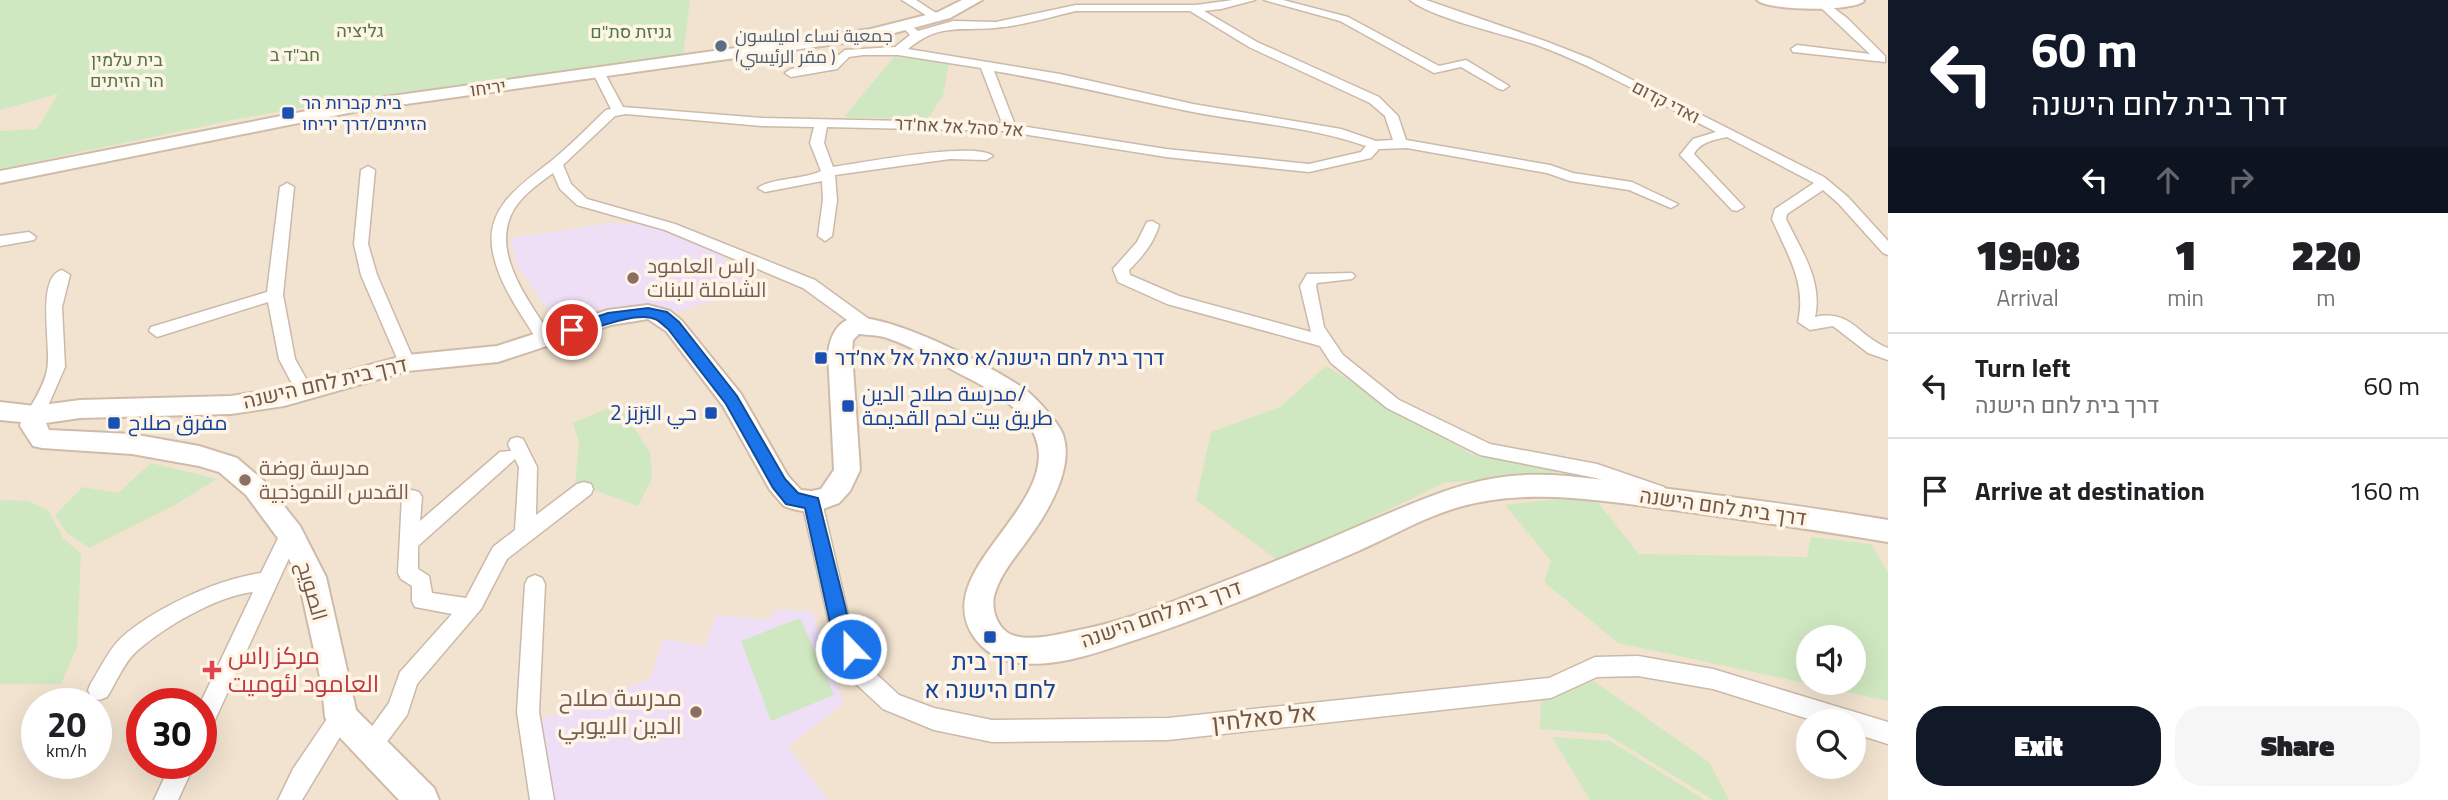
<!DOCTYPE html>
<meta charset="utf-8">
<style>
body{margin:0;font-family:"Titillium Web",Cairo,Heebo,sans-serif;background:#f6f6f6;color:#202124;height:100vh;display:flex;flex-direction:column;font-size:26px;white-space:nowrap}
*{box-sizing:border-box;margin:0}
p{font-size:23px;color:#757577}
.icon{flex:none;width:38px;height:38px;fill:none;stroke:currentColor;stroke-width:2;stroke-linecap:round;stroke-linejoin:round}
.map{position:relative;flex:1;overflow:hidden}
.details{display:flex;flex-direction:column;background:#fff;width:560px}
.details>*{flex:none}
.guide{background:#111827;color:#fff;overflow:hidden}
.buttons{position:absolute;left:1796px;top:625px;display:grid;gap:14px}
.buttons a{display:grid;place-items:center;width:70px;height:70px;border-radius:50%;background:#fff;box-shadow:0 7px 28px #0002;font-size:35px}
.speed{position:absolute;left:21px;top:688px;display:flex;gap:14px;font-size:35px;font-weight:700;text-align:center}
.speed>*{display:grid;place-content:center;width:91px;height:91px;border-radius:50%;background:#fff;box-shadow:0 7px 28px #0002;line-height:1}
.speed small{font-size:18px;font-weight:400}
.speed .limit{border:10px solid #d22;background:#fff;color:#111}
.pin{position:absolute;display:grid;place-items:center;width:60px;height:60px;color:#fff;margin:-30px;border:4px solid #fff;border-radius:50%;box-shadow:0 2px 7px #0007}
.me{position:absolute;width:77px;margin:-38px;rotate:338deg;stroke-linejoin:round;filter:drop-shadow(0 0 5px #0008)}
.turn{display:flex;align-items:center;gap:24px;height:147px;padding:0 28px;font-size:32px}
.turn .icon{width:91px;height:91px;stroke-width:2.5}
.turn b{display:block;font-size:49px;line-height:60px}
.lanes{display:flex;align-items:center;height:66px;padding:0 28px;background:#0003;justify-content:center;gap:35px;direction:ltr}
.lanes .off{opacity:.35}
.eta{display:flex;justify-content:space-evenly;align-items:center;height:119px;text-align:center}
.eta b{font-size:42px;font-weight:800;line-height:49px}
.button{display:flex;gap:14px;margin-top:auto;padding:14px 28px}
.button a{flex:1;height:80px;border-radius:28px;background:#111827;color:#fff;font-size:28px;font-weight:800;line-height:80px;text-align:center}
.button a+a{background:#f6f6f6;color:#202124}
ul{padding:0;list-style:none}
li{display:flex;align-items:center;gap:21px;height:105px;padding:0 28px;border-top:2px solid #e0e0e0}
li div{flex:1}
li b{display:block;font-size:26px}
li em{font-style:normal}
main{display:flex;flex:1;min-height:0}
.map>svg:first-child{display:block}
</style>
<main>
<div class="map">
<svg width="1888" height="800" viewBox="0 0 1888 800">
<rect width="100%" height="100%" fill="#fbf1e2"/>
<path fill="#f2e3d0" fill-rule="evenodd" d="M 0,0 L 1888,0 L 1888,800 L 0,800 ZM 1808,637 L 1853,637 L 1853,682 L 1808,682 ZM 37,704 L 96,704 L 96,763 L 37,763 ZM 142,704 L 201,704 L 201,763 L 142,763 ZM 1808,721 L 1853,721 L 1853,766 L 1808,766 Z"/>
<path fill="#eedff7" d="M 610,223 L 651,225 L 720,253 L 750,290 L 677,312 L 633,306 L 556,321 L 517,266 L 510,238 Z
M 775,610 L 812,611 L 844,703 L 788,747 L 828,800 L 543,800 L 535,721 L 650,679 L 663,639 L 705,646 L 716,615 L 769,620 Z"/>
<path fill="#d0e8c1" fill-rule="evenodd" d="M 0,0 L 690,0 L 683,56 L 344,100 L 233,120 L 0,169 L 0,131 L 37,129 L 58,94 L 0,110 Z
M 894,57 L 949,62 L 943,96 L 927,120 L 844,117 Z
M 1326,366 L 1473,455 L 1571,471 L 1444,483 L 1280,562 L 1196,500 L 1211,432 L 1280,407 Z
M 618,404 L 650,452 L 652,478 L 638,506 L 592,489 L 574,494 L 579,442 L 573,423 Z
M 151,463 L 217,479 L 173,506 L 89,548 L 67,533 L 55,515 L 83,487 L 118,493 Z
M 1592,495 L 1639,554 L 1807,557 L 1811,537 L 1871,544 L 1888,572 L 1888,701 L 1618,643 L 1544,582 L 1551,561 L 1505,505 ZM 1808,637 L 1853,637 L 1853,682 L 1808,682 Z
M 3,500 L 29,501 L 49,511 L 63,538 L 81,554 L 77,647 L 61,684 L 0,684 L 0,502 Z
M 800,618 L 834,695 L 771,721 L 741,641 Z
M 1594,681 L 1709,762 L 1729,800 L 1713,800 L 1606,734 L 1540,729 L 1541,701 Z
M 1552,737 L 1610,741 L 1705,800 L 1590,800 Z"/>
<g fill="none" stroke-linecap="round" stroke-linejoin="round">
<g stroke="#cbb9a9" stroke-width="3">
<path id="street" d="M 902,0 L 916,0 L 942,17 L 932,19 Z
M 1233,0 L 1255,0 L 1221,9 L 1204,11 L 1257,42 L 1379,97 L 1398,116 L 1406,140 L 1550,165 L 1573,173 L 1632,182 L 1678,204 L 1671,208 L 1629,190 L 1570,181 L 1547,173 L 1407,148 L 1379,149 L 1371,158 L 1309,172 L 1166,157 L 1003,131 L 827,127 L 824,143 L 833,167 C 861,163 975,141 993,156 L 986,160 L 950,159 L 835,175 L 837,200 L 832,236 L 825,241 L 818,236 L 823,200 L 822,181 L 765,192 L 758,188 C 771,178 802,180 821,171 L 810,143 L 814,127 L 762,126 L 626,114 L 615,116 L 563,165 L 571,184 L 587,199 L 675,224 L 815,280 L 873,322 L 875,326 L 873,330 L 861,330 L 803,288 L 665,230 L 577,205 L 560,189 L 553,173 C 538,184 519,197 511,215 C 492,257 532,305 553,339 L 551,343 L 539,343 C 521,314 496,281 492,246 C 487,206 523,183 550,162 C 570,146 588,127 606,110 L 611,109 L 593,73 L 595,70 L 603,70 L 623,107 L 762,118 L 1002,123 L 981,68 L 898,55 L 863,55 L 849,57 L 837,69 L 791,77 L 785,73 L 791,69 L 829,63 L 845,50 L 895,47 L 910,35 L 902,26 L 908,23 L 918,31 L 953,21 L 996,22 L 1076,5 L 1196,5 ZM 1076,11 L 1190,11 L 1249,47 L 1370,103 L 1385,116 L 1393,140 L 1376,141 L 1341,129 L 1193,104 L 1060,74 L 908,49 C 939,23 959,31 995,28 C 1022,26 1050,17 1076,11 ZM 994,71 C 1061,82 1127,99 1193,112 C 1251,123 1311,127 1366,146 L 1361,152 L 1309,164 L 1166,149 L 1015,125 Z
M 1264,0 L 1283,0 L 1348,17 L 1439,66 L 1466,60 L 1509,86 L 1503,90 L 1499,89 L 1461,67 L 1434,73 L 1340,21 Z
M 1410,0 L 1426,0 L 1545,41 L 1591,59 L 1824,177 L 1848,197 L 1888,241 L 1888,255 L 1883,253 L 1838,203 L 1823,190 L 1787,214 L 1786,219 C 1801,250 1823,281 1815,317 C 1852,309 1858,337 1888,348 L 1888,360 L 1868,353 L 1833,326 L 1810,330 L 1798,322 C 1807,283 1787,254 1772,219 L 1775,209 L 1814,183 L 1727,137 C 1714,140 1700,142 1694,154 L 1744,207 L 1737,211 L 1732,210 L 1680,155 L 1693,139 L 1716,132 C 1657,102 1599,68 1537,45 C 1505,34 1434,19 1410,0 Z
M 1823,0 L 1847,18 L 1885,56 L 1885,62 L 1793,52 L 1791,49 L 1797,45 L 1870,54 L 1816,3 Z
M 368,166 L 375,170 L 368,244 L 377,275 L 415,363 L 407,369 L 399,363 L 361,275 L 354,244 L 361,170 Z
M 287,183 L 294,187 L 283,295 L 295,359 L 313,391 L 304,397 L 298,395 L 279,359 L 268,302 L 157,337 L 149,331 L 151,327 L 267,292 L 280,187 Z
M 1152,221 L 1159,225 C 1154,243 1142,257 1129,270 L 1130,275 L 1179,296 L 1311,332 L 1300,286 L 1307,274 L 1352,273 L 1355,276 L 1352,279 L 1317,283 L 1316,286 L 1324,327 L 1343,355 L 1399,400 L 1490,444 L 1597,464 L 1664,487 L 1666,492 L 1664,497 L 1657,499 L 1596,478 L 1480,455 L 1387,408 L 1331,363 L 1320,346 L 1167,304 L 1118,282 L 1113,269 L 1137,242 L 1147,222 Z
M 29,232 L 36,237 L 34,240 L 0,246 L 0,236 Z
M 62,270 L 70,275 L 62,307 L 65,367 L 44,415 L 41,420 L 29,420 L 26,415 C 34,400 44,386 47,370 C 52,348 35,277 62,270 Z
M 517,437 L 523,439 L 537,467 L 536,515 L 577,484 L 584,482 L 591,484 L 593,489 L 591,494 L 507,559 L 481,609 L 417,684 L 407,715 L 377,755 L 369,758 L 361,755 L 357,747 L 389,703 L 400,672 L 452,614 L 415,607 L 412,601 L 412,586 L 401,579 L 398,573 L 402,497 L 405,492 L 412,490 L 419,492 L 422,497 L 420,521 L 500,452 L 511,451 L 508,444 L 511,439 ZM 515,459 L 519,467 L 515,530 L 493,547 L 466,598 L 432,593 L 429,576 L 418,569 L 418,546 Z
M 812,494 L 819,497 L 822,502 L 852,631 L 872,670 L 899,695 L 934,708 L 992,720 L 1168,718 L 1549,678 L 1595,657 L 1638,656 L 1713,669 L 1888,722 L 1888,744 L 1853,733 L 1853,721 L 1815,721 L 1713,689 L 1638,676 L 1597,677 L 1551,698 L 1168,740 L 992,742 L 934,730 L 883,709 L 856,684 L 831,632 L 802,502 L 805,497 Z
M 290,526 L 297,528 L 300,534 L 209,733 L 201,736 L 200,704 L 253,592 C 217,596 164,627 137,651 C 124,662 116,683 107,697 L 99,700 L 91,697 L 88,690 L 91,683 C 100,669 109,649 121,638 C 154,608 218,579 261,573 L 283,528 Z
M 535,575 L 542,578 L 545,584 L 539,712 L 554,800 L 530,800 L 517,712 L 525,584 L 528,578 Z
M 341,706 L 349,710 L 352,717 L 302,800 L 278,800 L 293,769 L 333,710 Z
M 171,763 L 195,763 L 178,800 L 154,800 Z"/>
</g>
<g stroke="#d0bba9" stroke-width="4">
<path id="secondary" d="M 962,0 L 982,0 L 950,18 L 872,39 L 363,110 L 0,183 L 0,171 L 363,100 L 871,29 L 938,12 Z
M 1757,0 L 1863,0 L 1864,1 C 1853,12 1768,11 1757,0 Z
M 648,305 L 670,311 L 682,321 L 741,394 L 788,476 L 801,490 L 812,491 L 821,489 L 834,470 L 828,353 C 830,339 835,324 850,319 C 884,310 998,369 1027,391 C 1036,398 1060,424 1063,435 C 1074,467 1049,510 1031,535 C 1018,554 1000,573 994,596 C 991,612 999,632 1015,636 C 1036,641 1059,634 1079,630 C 1122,622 1162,606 1202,590 C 1256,569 1309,548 1361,525 C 1410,505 1458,481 1511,476 C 1558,471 1607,481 1654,487 C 1732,497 1810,507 1888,520 L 1888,542 C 1817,530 1745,520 1674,510 C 1602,501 1530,487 1459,507 C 1424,517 1390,537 1356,552 C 1282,584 1207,617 1129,642 C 1094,654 1051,669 1013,662 C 997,659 983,650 974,637 C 915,552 1151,470 968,378 C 942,365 915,347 887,338 C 879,335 868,335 859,334 L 853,340 L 852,353 L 860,470 L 850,491 L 839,503 L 812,513 L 793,509 L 784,506 L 770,490 L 723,406 L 666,331 L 648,319 L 611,325 L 498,362 L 407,371 L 284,406 L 231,414 L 80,418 L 46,423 L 49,430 L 132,434 L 199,446 L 237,458 L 264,481 L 300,526 L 326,577 L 356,710 L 434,788 L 439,800 L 399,800 L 330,727 L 325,717 L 322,686 L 298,577 L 280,541 L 246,495 L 219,472 L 199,466 L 132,454 L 42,448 L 33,446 L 20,426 L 21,422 L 0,420 L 0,402 L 35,406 L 80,400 L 231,396 L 284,388 L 407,355 L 497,346 L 608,310 Z"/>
</g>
<use href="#street" fill="#fff" fill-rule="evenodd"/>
<use href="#secondary" fill="#fff" fill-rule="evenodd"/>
</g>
<path fill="#1a73e8" stroke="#114b97" stroke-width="2" d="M 648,308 L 667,312 L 679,322 L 737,396 L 785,479 L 798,493 L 818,498 L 851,630 L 861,649 L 858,655 L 851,658 L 844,655 L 832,632 L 805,508 L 786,504 L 773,488 L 726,404 L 668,329 C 664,326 660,321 655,319 C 635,311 592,330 572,335 L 564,330 L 566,327 L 608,313 Z"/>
<circle fill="#5c6f8a" stroke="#fef5e7" stroke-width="2.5" cx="721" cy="46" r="7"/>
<g fill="#1a4fb4" stroke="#fef5e7" stroke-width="2.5">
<rect x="281" y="106" width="14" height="14" rx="3.5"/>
<rect x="814" y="351" width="14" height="14" rx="3.5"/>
<rect x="841" y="399" width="14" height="14" rx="3.5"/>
<rect x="704" y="406" width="14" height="14" rx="3.5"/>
<rect x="107" y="416" width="14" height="14" rx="3.5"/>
<rect x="983" y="630" width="14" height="14" rx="3.5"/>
</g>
<g fill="#8d6e63" stroke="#fef5e7" stroke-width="2.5">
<circle cx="633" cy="278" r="7"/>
<circle cx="245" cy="480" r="7"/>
<circle cx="696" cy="712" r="7"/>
</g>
<path fill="#e0444e" stroke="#fef5e7" stroke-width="2.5" d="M208.5 659.5h7v7h7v7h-7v7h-7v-7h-7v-7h7z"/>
<g text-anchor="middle" stroke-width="7" stroke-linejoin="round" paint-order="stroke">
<g font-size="18" fill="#517742" stroke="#fef5e7">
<text x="360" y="37">גליציה</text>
<text x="631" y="38">גניזת סת"ם</text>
<text x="295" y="61">חב"ד ב</text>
<text x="127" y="66">בית עלמין<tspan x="127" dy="21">הר הזיתים</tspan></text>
</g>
<g font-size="18" fill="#4e5e75" stroke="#fef5e7" text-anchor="start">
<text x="735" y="42">جمعية نساء اميلسون<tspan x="735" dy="21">(مقر الرئيسي )</tspan></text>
</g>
<g font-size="18" fill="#715849" stroke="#fef5e7">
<text transform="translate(488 88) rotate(-8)" y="6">יריחו</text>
<text transform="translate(1666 102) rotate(27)" y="6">ואדי קדום</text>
<text transform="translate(959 127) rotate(3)" y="6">אל סהל אל אח'דר</text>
</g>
<g font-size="18" fill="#164399" stroke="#fef5e7" text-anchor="start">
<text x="302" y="109">בית קברות הר<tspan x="302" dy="21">הזיתים/דרך יריחו</tspan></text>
</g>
<g font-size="21" fill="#785e54" stroke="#fef5e7" text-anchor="start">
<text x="647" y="273">راس العامود<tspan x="647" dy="24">الشاملة للبنات</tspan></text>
<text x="259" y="475">مدرسة روضة<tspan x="259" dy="24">القدس النموذجية</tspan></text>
</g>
<g font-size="21" fill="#164399" stroke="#fef5e7" text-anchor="start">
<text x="835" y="365">דרך בית לחם הישנה/א סאהל אל אח׳דר</text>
<text x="862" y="401">مدرسة صلاح الدين/<tspan x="862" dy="24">طريق بيت لحم القديمة</tspan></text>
<text x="697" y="420" text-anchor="end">حي البَزبَز 2</text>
<text x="128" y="430">مفرق صلاح</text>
</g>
<g font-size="21" fill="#715849" stroke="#fef5e7">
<text transform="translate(325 383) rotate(-13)" y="7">דרך בית לחם הישנה</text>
<text transform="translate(1723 507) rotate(8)" y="7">דרך בית לחם הישנה</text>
<text transform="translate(312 591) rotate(74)" y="7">الصويح</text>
<text transform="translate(1161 614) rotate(-19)" y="7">דרך בית לחם הישנה</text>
</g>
<g font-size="24" fill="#be3a42" stroke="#fef5e7" text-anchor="start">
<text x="228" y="664">مركز راس<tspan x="228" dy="28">العامود لئوميت</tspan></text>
</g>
<g font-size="24" fill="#164399" stroke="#fef5e7">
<text x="990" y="670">דרך בית<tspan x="990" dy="28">לחם הישנה א</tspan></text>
</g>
<g font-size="24" fill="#785e54" stroke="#fef5e7" text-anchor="end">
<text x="682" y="706">مدرسة صلاح<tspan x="682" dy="28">الدين الايوبي</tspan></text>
</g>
<g font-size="24" fill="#715849" stroke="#fef5e7">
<text transform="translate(1264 718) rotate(-6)" y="8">אל סאלחין</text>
</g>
</g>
</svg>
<div class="buttons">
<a><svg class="icon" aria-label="sound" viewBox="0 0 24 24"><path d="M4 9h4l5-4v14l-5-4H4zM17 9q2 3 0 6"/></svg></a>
<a><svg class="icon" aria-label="search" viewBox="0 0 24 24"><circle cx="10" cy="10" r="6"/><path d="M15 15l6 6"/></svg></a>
</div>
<div class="speed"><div>20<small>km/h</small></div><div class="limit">30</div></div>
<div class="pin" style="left:572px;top:330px;background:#d93025"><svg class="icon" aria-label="arrive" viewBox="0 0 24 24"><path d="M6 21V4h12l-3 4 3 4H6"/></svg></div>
<svg class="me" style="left:851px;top:649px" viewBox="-20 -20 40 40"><circle r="17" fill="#1a73e8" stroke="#fff" stroke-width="3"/><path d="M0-11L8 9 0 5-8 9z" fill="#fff"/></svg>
</div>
<section class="details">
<div class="guide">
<div class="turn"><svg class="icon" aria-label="left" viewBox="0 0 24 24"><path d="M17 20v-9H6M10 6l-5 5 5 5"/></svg><div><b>60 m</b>דרך בית לחם הישנה</div></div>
<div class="lanes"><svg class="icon" aria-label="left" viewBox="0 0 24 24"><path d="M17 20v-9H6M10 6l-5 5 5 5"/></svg><svg class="icon off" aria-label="ahead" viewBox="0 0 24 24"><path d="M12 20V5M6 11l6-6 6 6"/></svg><svg class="icon off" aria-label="right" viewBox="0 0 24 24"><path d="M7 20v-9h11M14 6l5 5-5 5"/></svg></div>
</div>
<div class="eta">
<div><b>19:08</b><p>Arrival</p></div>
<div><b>1</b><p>min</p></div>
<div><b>220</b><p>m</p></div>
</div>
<ul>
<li><svg class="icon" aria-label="left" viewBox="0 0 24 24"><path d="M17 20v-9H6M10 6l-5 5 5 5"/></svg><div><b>Turn left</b><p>דרך בית לחם הישנה</p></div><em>60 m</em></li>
<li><svg class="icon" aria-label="arrive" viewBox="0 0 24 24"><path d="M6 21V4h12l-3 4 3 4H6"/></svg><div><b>Arrive at destination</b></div><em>160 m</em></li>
</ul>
<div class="button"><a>Exit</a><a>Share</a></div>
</section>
</main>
